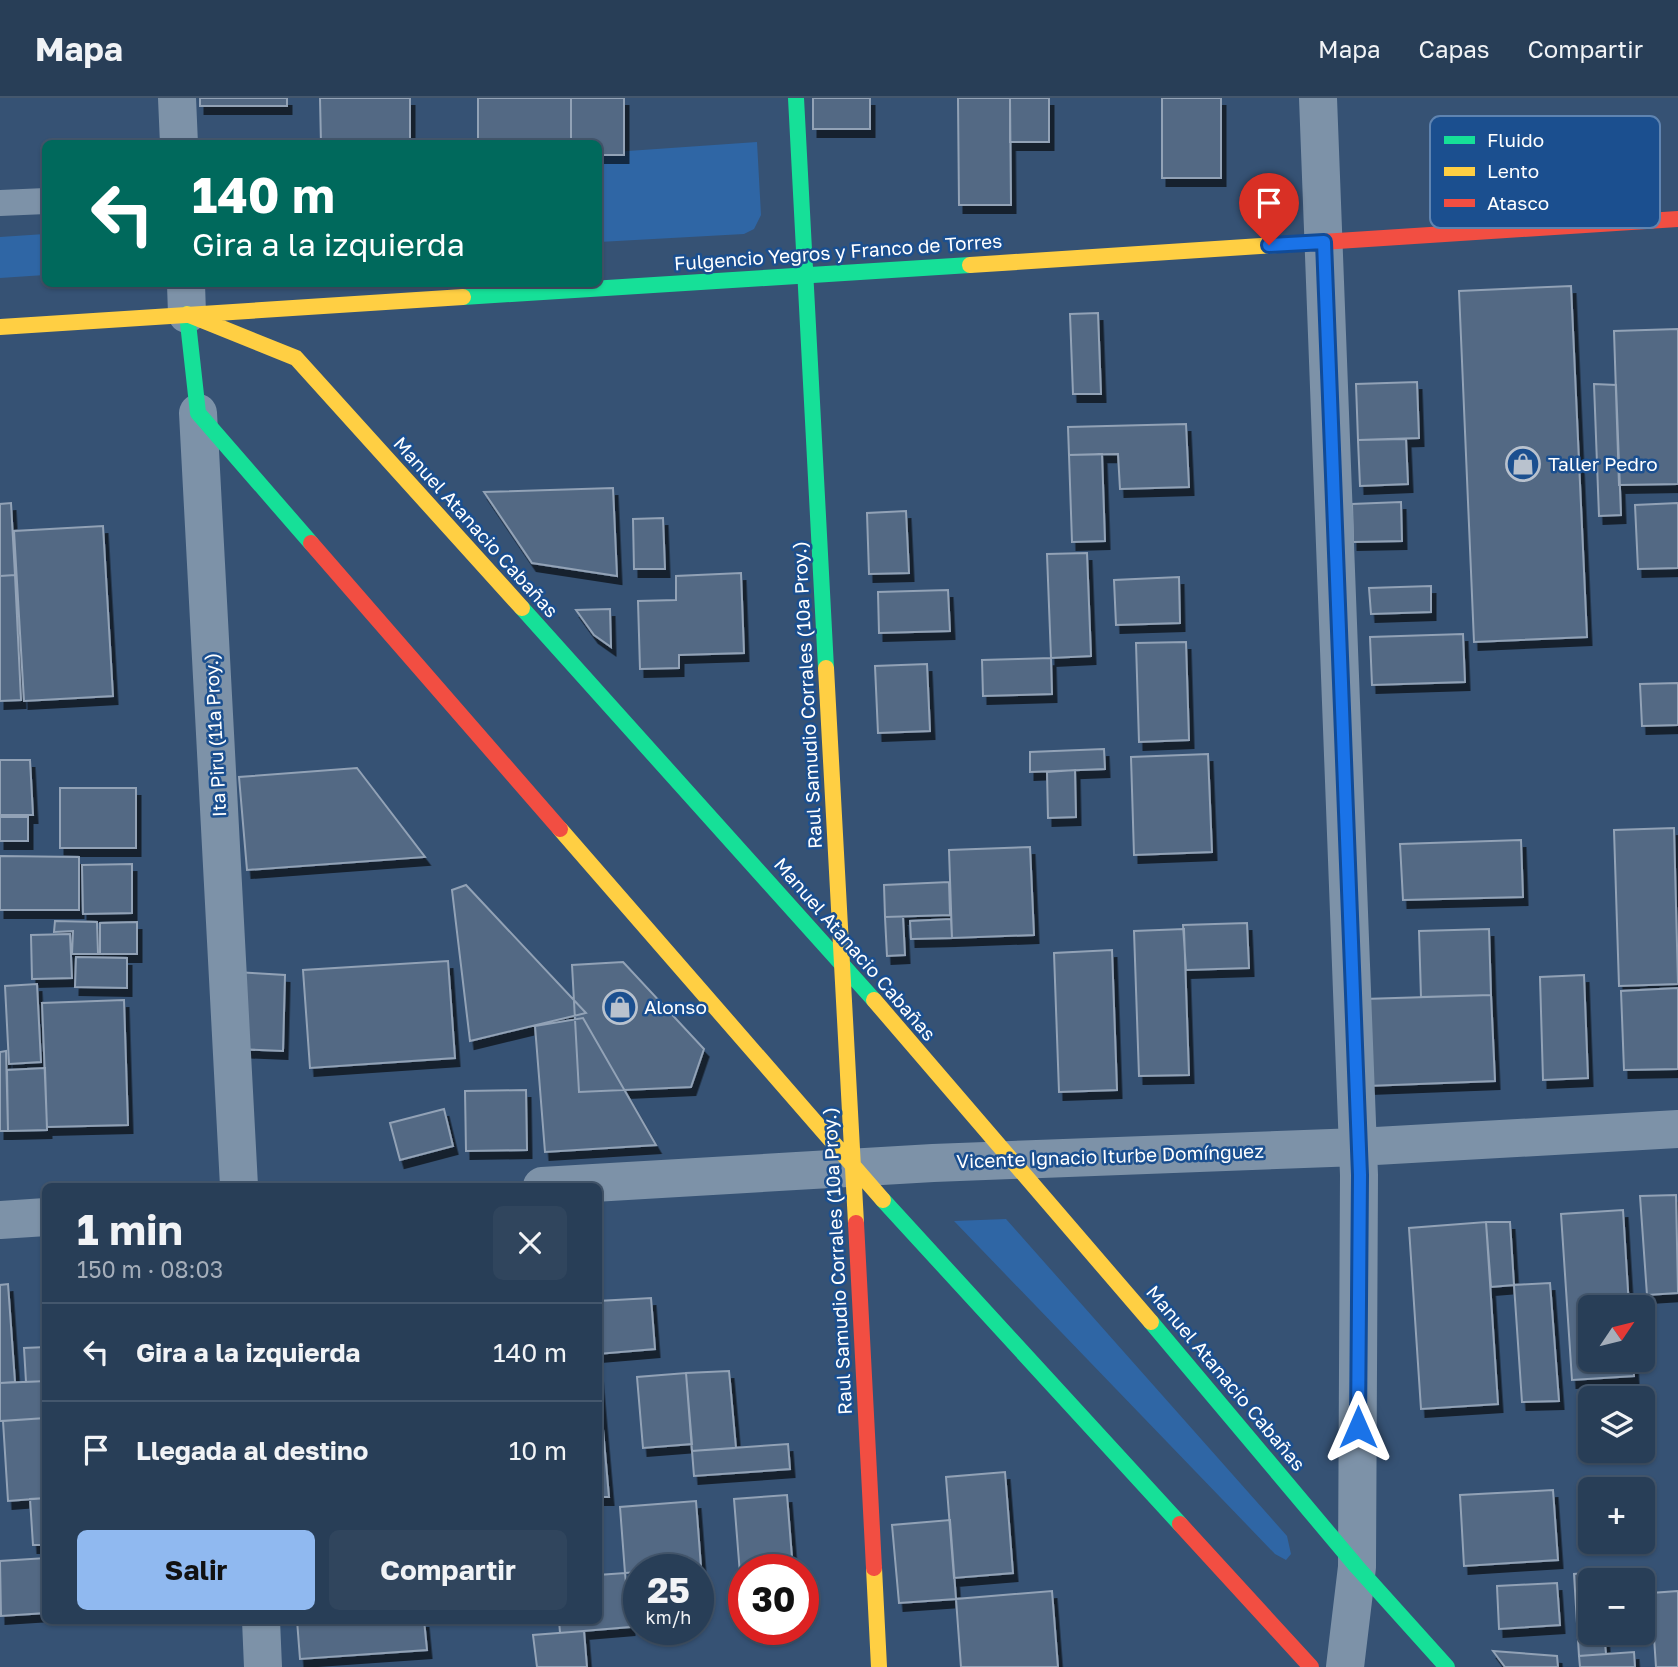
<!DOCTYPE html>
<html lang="es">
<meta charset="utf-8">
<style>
body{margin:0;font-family:"Golos Text",sans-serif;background:#30455d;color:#f1f3f6;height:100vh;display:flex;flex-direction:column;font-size:26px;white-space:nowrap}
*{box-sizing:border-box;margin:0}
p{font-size:23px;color:#a5aeba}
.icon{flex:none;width:38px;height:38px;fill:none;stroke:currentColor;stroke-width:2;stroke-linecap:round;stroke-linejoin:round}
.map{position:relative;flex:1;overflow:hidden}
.drawer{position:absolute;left:42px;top:1085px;width:560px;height:441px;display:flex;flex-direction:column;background:#283e57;border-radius:10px;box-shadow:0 2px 5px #0004,0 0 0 2px #44576d}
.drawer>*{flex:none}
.hud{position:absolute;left:42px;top:42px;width:560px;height:147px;border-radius:10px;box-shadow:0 2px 5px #0004,0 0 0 2px #44576d;background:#00695c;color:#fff;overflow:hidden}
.needle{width:46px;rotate:55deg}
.fabs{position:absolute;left:1578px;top:1197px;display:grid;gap:14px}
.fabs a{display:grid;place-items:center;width:77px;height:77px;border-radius:10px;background:#283e57;box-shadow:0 2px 5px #0004,0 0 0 2px #44576d;font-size:35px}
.speed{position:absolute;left:623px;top:1456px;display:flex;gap:14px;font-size:35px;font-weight:700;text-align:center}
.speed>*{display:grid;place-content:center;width:91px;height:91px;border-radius:50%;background:#283e57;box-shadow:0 2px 5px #0004,0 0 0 2px #44576d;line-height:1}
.speed small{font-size:18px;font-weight:400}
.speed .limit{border:10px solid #d22;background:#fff;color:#111}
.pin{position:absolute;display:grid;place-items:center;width:60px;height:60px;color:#fff;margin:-72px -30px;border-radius:50% 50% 50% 0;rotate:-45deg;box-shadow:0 0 7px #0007}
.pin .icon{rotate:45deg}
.me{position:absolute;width:77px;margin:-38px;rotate:0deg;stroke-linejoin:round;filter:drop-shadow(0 0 5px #0008)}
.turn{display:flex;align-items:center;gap:24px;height:147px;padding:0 35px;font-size:32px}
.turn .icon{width:91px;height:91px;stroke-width:2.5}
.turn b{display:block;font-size:49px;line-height:60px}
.round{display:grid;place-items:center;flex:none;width:74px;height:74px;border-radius:10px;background:#30455d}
.overview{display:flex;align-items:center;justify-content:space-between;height:119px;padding:0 35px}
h1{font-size:42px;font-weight:700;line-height:52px}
.button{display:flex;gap:14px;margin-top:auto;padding:14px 35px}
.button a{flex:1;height:80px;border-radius:10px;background:#90b9f0;color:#111;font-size:28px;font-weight:700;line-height:80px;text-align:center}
.button a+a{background:#30455d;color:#f1f3f6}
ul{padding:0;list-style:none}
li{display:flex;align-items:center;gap:21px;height:98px;padding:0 35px;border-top:2px solid #44576d}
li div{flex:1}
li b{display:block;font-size:26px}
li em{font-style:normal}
header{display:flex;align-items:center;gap:42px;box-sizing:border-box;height:98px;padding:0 35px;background:#283e57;border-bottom:2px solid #44576d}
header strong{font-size:33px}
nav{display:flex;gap:38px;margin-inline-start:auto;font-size:24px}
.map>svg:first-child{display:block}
</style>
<header>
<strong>Mapa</strong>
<nav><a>Mapa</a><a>Capas</a><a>Compartir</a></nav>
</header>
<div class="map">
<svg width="1678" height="1569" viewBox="0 0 1678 1569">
<defs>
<filter id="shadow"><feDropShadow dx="4.5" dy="8" stdDeviation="0" flood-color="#0009"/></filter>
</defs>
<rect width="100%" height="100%" fill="#365274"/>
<path fill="#2f66a5" d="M 757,44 L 761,117 L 754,131 L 744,136 L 599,144 L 599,55 Z
M 45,136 L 45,177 L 0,180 L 0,139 Z
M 1006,1121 L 1287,1438 L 1291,1456 L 1286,1462 L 1275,1456 L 954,1123 Z"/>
<path fill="#526984" stroke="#92a2b6" stroke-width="2" filter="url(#shadow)" d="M 200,0 L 287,0 L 287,8 L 200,8 Z
M 320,0 L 410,0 L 410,46 L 321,46 Z
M 478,0 L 571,0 L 571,46 L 478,46 Z
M 571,0 L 624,0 L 624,57 L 598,57 L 598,46 L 571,46 Z
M 813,0 L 870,0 L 870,31 L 813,31 Z
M 958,0 L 1010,0 L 1011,107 L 959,107 Z
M 1010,0 L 1049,0 L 1049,44 L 1010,44 Z
M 1162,0 L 1221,0 L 1221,80 L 1162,80 Z
M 1571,188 L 1587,539 L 1474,544 L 1459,193 Z
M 1098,215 L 1101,296 L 1073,296 L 1070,216 Z
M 1678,231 L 1678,386 L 1619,387 L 1614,233 Z
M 1417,284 L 1419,340 L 1358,342 L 1356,286 Z
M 1594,286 L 1616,287 L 1621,417 L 1599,418 Z
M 1186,326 L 1189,389 L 1120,391 L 1118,356 L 1069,357 L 1068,329 Z
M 1406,341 L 1408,386 L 1360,388 L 1358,342 Z
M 1102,356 L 1105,443 L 1072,444 L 1069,357 Z
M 613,390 L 617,478 L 532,465 L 484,394 Z
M 1401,404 L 1402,443 L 1353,444 L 1352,406 Z
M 11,405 L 15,477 L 0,478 L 0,406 Z
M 1678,405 L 1678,470 L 1638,471 L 1635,407 Z
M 906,413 L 909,475 L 869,476 L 867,415 Z
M 663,420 L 665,471 L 634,471 L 633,421 Z
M 103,428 L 113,598 L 24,603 L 14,433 Z
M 1087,455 L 1091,558 L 1051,560 L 1047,456 Z
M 741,475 L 744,555 L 679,557 L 679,570 L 640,571 L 638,503 L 676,502 L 676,478 Z
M 15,477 L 21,602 L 0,603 L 0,478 Z
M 1179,479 L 1180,525 L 1116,527 L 1114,482 Z
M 1431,488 L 1431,514 L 1371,516 L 1369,490 Z
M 948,492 L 950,533 L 879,535 L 878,494 Z
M 610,511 L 611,549 L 594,537 L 576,512 Z
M 1463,536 L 1465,584 L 1372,587 L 1370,539 Z
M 1186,544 L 1189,642 L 1139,644 L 1136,545 Z
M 1051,560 L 1052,596 L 983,598 L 982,562 Z
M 927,566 L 930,633 L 878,635 L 875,568 Z
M 1678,585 L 1678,627 L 1642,628 L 1640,586 Z
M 1104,651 L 1105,671 L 1030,674 L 1030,654 Z
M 1208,656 L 1212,754 L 1134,757 L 1131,659 Z
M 0,662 L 30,662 L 33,717 L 0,717 Z
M 357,670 L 425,759 L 247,772 L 239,679 Z
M 1075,672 L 1076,719 L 1048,720 L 1047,674 Z
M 60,690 L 136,690 L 136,750 L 60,750 Z
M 0,719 L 28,719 L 28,743 L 0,743 Z
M 1674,730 L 1678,886 L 1619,888 L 1614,732 Z
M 1521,742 L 1523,799 L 1403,802 L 1400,746 Z
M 1030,749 L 1034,837 L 952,840 L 949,752 Z
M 0,758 L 79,759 L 79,812 L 0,812 Z
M 132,766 L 132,815 L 83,816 L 82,767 Z
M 949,784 L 950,817 L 885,819 L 884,787 Z
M 466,787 L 586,915 L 470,943 L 452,792 Z
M 885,819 L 903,819 L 905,857 L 887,858 Z
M 951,821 L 952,840 L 911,841 L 910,823 Z
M 55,823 L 97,824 L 98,856 L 72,856 L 73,833 L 54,834 Z
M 137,824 L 137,856 L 100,856 L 100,825 Z
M 1247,825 L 1249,870 L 1186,872 L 1183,827 Z
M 1184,831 L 1189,977 L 1139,978 L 1134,833 Z
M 1489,831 L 1491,897 L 1421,899 L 1419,833 Z
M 70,836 L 72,880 L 32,881 L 31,837 Z
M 1112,852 L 1117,992 L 1059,994 L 1054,855 Z
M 76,859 L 127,860 L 127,890 L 75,889 Z
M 448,863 L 455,960 L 310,970 L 303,872 Z
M 623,864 L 704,951 L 691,989 L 579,994 L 572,867 Z
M 237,874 L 285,877 L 283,953 L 235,951 Z
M 1584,877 L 1588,980 L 1543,982 L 1540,879 Z
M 37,886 L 41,964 L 9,966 L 5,888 Z
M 1678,890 L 1678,971 L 1624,972 L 1621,893 Z
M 1491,897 L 1495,983 L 1367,988 L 1364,901 Z
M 124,902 L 128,1027 L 47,1029 L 42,905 Z
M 583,920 L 656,1047 L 545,1054 L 535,928 Z
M 6,953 L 8,1033 L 0,1033 L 0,954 Z
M 45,970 L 47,1032 L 8,1033 L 7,972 Z
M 526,992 L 527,1052 L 466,1053 L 465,993 Z
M 444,1011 L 453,1048 L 400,1062 L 390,1025 Z
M 1676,1097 L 1678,1195 L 1647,1197 L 1640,1098 Z
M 1623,1112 L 1629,1209 L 1591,1209 L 1591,1262 L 1633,1262 L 1634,1278 L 1572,1282 L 1561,1116 Z
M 1486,1124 L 1510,1124 L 1514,1187 L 1491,1189 Z
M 1486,1124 L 1498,1306 L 1421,1311 L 1409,1130 Z
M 1550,1185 L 1559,1303 L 1522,1304 L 1514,1187 Z
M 8,1186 L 15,1284 L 0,1285 L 0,1187 Z
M 651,1200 L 655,1251 L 598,1256 L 598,1203 Z
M 46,1249 L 46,1283 L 26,1284 L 24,1250 Z
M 729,1273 L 736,1350 L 692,1353 L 686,1275 Z
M 598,1275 L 609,1399 L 598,1399 Z
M 686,1275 L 692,1346 L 643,1350 L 637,1279 Z
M 46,1283 L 46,1320 L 0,1323 L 0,1285 Z
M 46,1320 L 46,1400 L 8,1403 L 3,1323 Z
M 788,1346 L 790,1371 L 694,1378 L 692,1353 Z
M 1005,1374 L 1013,1475 L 954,1480 L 946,1379 Z
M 1553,1392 L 1558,1462 L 1464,1468 L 1460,1397 Z
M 787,1397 L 793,1472 L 744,1472 L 744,1476 L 740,1476 L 734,1401 Z
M 46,1400 L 46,1447 L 33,1447 L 30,1401 Z
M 696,1403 L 701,1469 L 639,1472 L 639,1474 L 625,1475 L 620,1409 Z
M 950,1422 L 956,1501 L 899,1505 L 892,1427 Z
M 46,1460 L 46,1515 L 1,1518 L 0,1463 Z
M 1600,1474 L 1601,1482 L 1591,1482 L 1591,1535 L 1604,1535 L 1606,1556 L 1579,1558 L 1574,1476 Z
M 625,1475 L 630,1529 L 560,1535 L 559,1522 L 598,1522 L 598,1477 Z
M 1557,1485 L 1560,1527 L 1499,1531 L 1497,1488 Z
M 1052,1493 L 1058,1569 L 961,1569 L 956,1501 Z
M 1678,1493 L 1678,1569 L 1656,1569 L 1651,1495 Z
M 297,1522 L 424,1522 L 427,1552 L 300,1561 Z
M 584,1533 L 587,1569 L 537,1569 L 533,1537 Z
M 1493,1553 L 1557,1558 L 1558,1569 L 1505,1569 Z
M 1634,1554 L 1635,1569 L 1580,1569 L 1579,1558 Z"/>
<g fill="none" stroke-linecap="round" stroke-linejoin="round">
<path stroke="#7d92a8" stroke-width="26" d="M 0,105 L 46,103"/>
<path stroke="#7d92a8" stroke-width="38" d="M 177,0 L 179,46
M 1318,0 L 1359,1077 L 1357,1469 L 1345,1569
M 186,186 L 187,216
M 198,315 L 239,1088
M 542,1088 L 933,1065 L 1358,1049 L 1678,1031
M 0,1122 L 46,1119
M 261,1522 L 263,1569"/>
<path stroke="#16e098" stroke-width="16" d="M 796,0 L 826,570
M 463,199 L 970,167
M 187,216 L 198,315 L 311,445
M 522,510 L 874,902
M 883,1102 L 1180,1426
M 1151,1224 L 1357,1469 L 1447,1569"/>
<path stroke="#ffcf43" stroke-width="16" d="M 970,167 L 1291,146
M 187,216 L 296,260 L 522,510
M 0,229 L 463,199
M 826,570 L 856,1125
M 560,731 L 883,1102
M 874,902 L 1151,1224
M 874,1470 L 879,1569"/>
<path stroke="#f24e42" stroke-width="16" d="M 1291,146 L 1678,121
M 311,445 L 560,731
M 856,1125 L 874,1470
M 1180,1426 L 1311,1569"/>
</g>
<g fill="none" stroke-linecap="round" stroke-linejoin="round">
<g stroke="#114b97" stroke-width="18">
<path id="route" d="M 1269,147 L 1324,144 L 1360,1077 L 1358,1329"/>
</g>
<use href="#route" stroke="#1a73e8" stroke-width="12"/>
</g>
<defs>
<g id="shop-ring" transform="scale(1.75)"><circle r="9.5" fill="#1b4f8f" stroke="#b9c2ce" stroke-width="1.5"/><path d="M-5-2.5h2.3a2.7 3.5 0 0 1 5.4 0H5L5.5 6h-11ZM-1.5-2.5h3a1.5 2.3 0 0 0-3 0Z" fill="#b9c2ce"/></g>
</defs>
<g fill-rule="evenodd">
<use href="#shop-ring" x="1523" y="366"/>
<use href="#shop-ring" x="620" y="909"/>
</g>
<g text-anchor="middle" stroke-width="5" stroke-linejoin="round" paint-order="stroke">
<g font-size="19" fill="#fff" stroke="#1b4f8f">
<text transform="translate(838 154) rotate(-4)" y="7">Fulgencio Yegros y Franco de Torres</text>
<text transform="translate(476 429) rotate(48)" y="7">Manuel Atanacio Cabañas</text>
<text transform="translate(807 597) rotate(-93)" y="7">Raul Samudio Corrales (10ª Proy.)</text>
<text transform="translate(215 637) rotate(-93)" y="7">Ita Piru (11ª Proy.)</text>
<text transform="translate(855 851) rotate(49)" y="7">Manuel Atanacio Cabañas</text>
<text transform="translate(1110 1058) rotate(-2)" y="7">Vicente Ignacio Iturbe Domínguez</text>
<text transform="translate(837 1163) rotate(-93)" y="7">Raul Samudio Corrales (10ª Proy.)</text>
<text transform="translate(1226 1280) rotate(50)" y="7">Manuel Atanacio Cabañas</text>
</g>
<g font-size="19" fill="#fff" stroke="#1b4f8f" text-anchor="start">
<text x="1548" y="373">Taller Pedro</text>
<text x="644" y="916">Alonso</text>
</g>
</g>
<rect x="1430" y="18" width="230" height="112" rx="10" fill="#1b4f8f" stroke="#5f84b1" stroke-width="2"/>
<rect x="1444" y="38" width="31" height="8" fill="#16e098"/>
<rect x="1444" y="69" width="31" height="9" fill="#ffcf43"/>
<rect x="1444" y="101" width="31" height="8" fill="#f24e42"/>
<g font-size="19" fill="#fff">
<text x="1487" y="49">Fluido</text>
<text x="1487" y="80">Lento</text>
<text x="1487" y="112">Atasco</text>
</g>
</svg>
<div class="fabs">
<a><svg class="needle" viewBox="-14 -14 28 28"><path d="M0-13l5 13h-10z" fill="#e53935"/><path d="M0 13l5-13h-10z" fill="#a5aeba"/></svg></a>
<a><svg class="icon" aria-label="layers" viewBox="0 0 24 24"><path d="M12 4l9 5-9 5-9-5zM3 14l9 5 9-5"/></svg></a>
<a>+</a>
<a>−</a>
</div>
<div class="speed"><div>25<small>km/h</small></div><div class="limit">30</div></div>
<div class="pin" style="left:1269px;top:147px;background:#d93025"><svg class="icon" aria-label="arrive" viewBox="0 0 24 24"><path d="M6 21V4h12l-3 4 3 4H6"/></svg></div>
<svg class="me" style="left:1358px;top:1329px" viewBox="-20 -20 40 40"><path d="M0-17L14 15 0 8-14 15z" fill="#1a73e8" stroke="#fff" stroke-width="4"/></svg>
<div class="hud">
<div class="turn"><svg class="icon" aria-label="left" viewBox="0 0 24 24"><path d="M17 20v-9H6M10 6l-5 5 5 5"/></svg><div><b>140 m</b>Gira a la izquierda</div></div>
</div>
<section class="drawer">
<div class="overview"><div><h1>1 min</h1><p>150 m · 08:03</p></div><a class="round"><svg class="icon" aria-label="close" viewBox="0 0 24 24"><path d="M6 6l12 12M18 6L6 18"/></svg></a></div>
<ul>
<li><svg class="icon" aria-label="left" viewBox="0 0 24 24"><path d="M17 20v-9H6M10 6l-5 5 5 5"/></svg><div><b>Gira a la izquierda</b></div><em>140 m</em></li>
<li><svg class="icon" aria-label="arrive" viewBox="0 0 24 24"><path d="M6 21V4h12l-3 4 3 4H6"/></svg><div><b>Llegada al destino</b></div><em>10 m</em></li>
</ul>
<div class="button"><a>Salir</a><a>Compartir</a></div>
</section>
</div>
